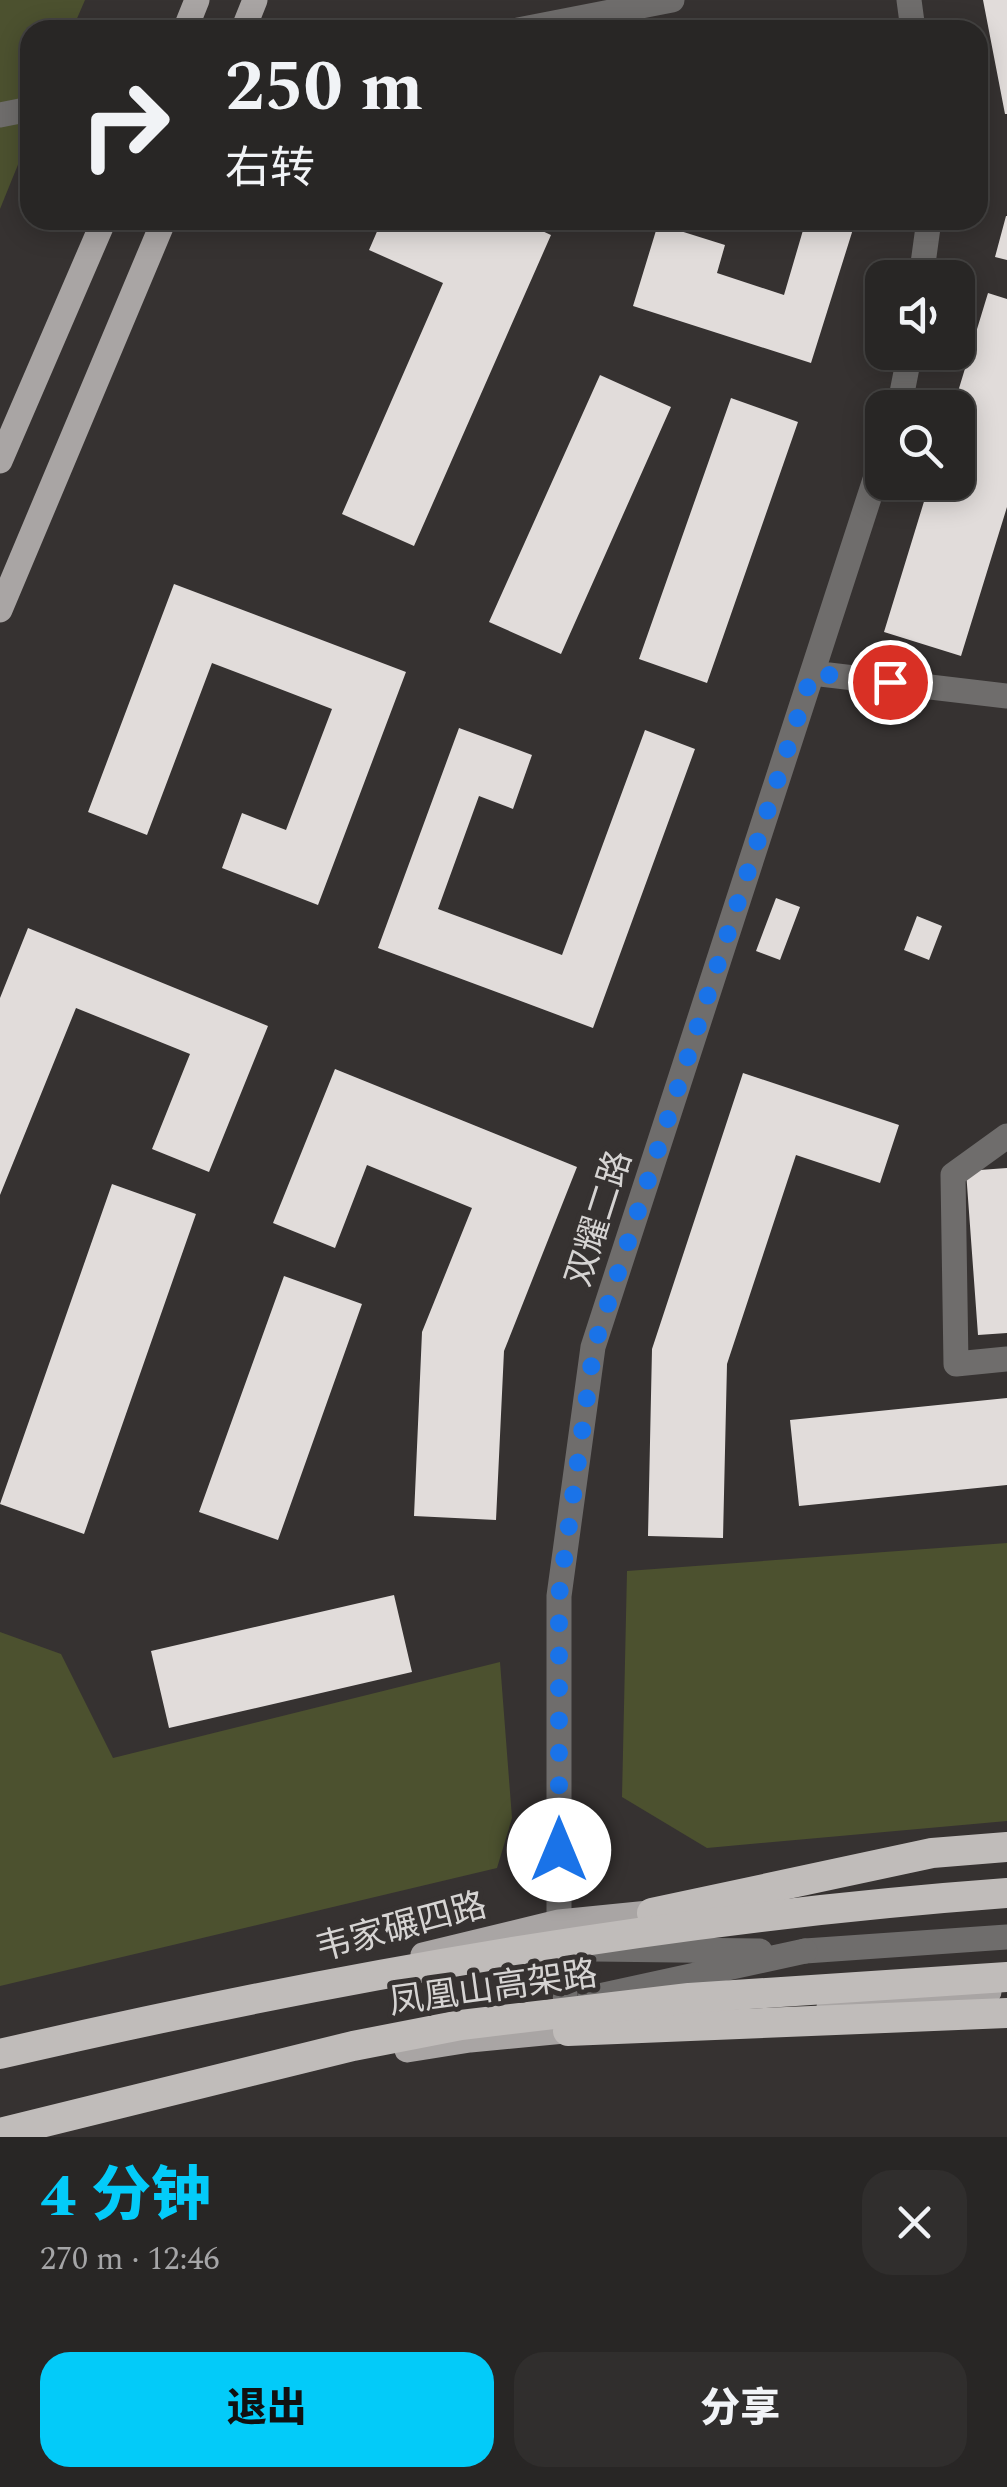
<!DOCTYPE html>
<html lang="zh">
<meta charset="utf-8">
<style>
body{margin:0;font-family:Spectral,"Noto Sans SC",serif;background:#302e2d;color:#f1f3f6;height:100vh;display:flex;flex-direction:column;font-size:38px;white-space:nowrap}
*{box-sizing:border-box;margin:0}
p{font-size:32px;color:#a5a5a7}
.icon{flex:none;width:55px;height:55px;fill:none;stroke:currentColor;stroke-width:2;stroke-linecap:round;stroke-linejoin:round}
.map{position:relative;height:2137px;overflow:hidden}
.sheet{display:flex;flex-direction:column;background:#282625;flex:1}
.sheet>*{flex:none}
.hud{position:absolute;left:20px;top:20px;width:968px;height:210px;border-radius:30px;box-shadow:0 5px 25px #0003,0 0 0 2px #444342;background:#282625;color:#f1f3f6;overflow:hidden}
.controls{position:absolute;left:865px;top:260px;display:grid;gap:20px}
.controls a{display:grid;place-items:center;width:110px;height:110px;border-radius:20px;background:#282625;box-shadow:0 5px 25px #0003,0 0 0 2px #444342;font-size:50px}
.pin{position:absolute;display:grid;place-items:center;width:85px;height:85px;color:#fff;margin:-42px;border:5px solid #fff;border-radius:50%;box-shadow:0 2px 10px #0007}
.me{position:absolute;width:110px;margin:-55px;rotate:0deg;stroke-linejoin:round;filter:drop-shadow(0 0 8px #0008)}
.turn{display:flex;align-items:center;gap:35px;height:210px;padding:0 40px;font-size:45px}
.turn .icon{width:130px;height:130px;stroke-width:2.5}
.turn b{display:block;font-size:70px;line-height:85px}
.round{display:grid;place-items:center;flex:none;width:105px;height:105px;border-radius:30px;background:#302e2d}
.overview{display:flex;align-items:center;justify-content:space-between;height:170px;padding:0 40px}
h1{font-size:60px;font-weight:800;line-height:75px;color:#03cbf9}
.cta{display:flex;gap:20px;margin-top:auto;padding:20px 40px}
.cta a{flex:1;height:115px;border-radius:30px;background:#03cbf9;color:#111;font-size:40px;font-weight:800;line-height:115px;text-align:center}
.cta a+a{background:#302e2d;color:#f1f3f6}
.map>svg:first-child{display:block}
</style>
<div class="map">
<svg width="1007" height="2137" viewBox="0 0 1007 2137">
<rect width="100%" height="100%" fill="#363231"/>
<path fill="#4c512f" d="M 0,0 L 85,0 L 72,30 L 30,30 L 30,135 L 0,209 Z
M 1007,1543 L 1007,1821 L 707,1848 L 622,1797 L 627,1571 Z
M 0,1632 L 61,1654 L 113,1758 L 500,1662 L 512,1818 L 497,1868 L 0,1986 Z"/>
<path fill="#e1dcda" d="M 983,0 L 1007,0 L 1007,114 L 1005,114 Z
M 1006,216 L 1007,216 L 1007,260 L 995,257 Z
M 382,220 L 518,220 L 551,235 L 414,546 L 342,514 L 443,283 L 369,250 Z
M 806,220 L 853,220 L 854,226 L 811,363 L 633,306 L 658,224 L 725,245 L 717,273 L 784,295 Z
M 988,293 L 1007,299 L 1007,507 L 961,656 L 884,632 L 930,482 L 958,482 L 958,408 L 953,408 Z
M 600,375 L 671,407 L 561,654 L 489,622 Z
M 731,398 L 798,422 L 707,683 L 639,659 Z
M 174,584 L 406,672 L 318,905 L 222,868 L 242,813 L 286,830 L 332,709 L 212,663 L 147,835 L 88,812 Z
M 459,728 L 532,755 L 513,809 L 479,796 L 438,909 L 562,955 L 645,730 L 695,749 L 593,1028 L 378,948 Z
M 776,898 L 800,907 L 780,960 L 756,951 Z
M 917,916 L 942,926 L 929,960 L 904,950 Z
M 28,928 L 268,1026 L 209,1172 L 152,1149 L 190,1054 L 76,1008 L 0,1195 L 0,998 Z
M 335,1069 L 577,1167 L 504,1351 L 496,1520 L 414,1516 L 422,1332 L 472,1208 L 367,1165 L 335,1248 L 273,1223 Z
M 743,1073 L 899,1125 L 880,1183 L 796,1155 L 727,1364 L 723,1538 L 648,1536 L 652,1349 Z
M 1007,1168 L 1007,1333 L 978,1335 L 966,1171 Z
M 112,1184 L 196,1214 L 84,1534 L 0,1504 Z
M 284,1276 L 362,1304 L 278,1540 L 199,1512 Z
M 1007,1398 L 1007,1485 L 799,1506 L 790,1420 Z
M 394,1595 L 412,1672 L 169,1728 L 151,1651 Z"/>
<g fill="none" stroke-linecap="round" stroke-linejoin="round">
<path stroke="#6f6d6c" stroke-width="25" d="M 909,0 L 913,30
M 518,30 L 672,0
M 0,115 L 30,109
M 921,278 L 929,220
M 899,408 L 910,352
M 812,673 L 1007,696
M 1007,1136 L 953,1175 L 956,1364 L 1007,1359
M 805,1951 L 1007,1937
M 568,2029 L 559,1922 L 559,1596 L 593,1347 L 882,458"/>
<path stroke="#a9a5a4" stroke-width="25" d="M 185,30 L 197,0
M 243,30 L 255,0
M 0,461 L 104,220
M 0,610 L 164,220
M 423,1955 L 559,1922 L 669,1911
M 829,2007 L 989,1992
M 407,2050 L 470,2040 L 585,2029"/>
<path stroke="#c0bcba" stroke-width="30" d="M 652,1913 L 932,1853 L 1007,1847
M 568,2031 L 1007,2013"/>
<path stroke="#6f6d6c" stroke-width="25" d="M 595,1949 L 760,1951
M 590,1998 L 805,1951"/>
<path stroke="#c0bcba" stroke-width="30" d="M 0,2054 C 332,1977 667,1918 1007,1893
M 0,2133 L 353,2046 L 461,2025 L 689,1998 L 1007,1977"/>
</g>
<g fill="none" stroke-linecap="round" stroke-linejoin="round">
<path stroke="#1a73e8" stroke-width="18" stroke-dasharray="0 32.4" d="M 559,1850 L 559,1596 L 594,1347 L 812,673 L 890,682"/>
</g>
<g text-anchor="middle" stroke-width="10" stroke-linejoin="round" paint-order="stroke">
<g font-size="35" fill="#d6d4d3" stroke="#363231">
<text transform="translate(598 1218) rotate(-72)" y="12">双耀二路</text>
<text transform="translate(401 1926) rotate(-15)" y="12">韦家碾四路</text>
<text transform="translate(493 1987) rotate(-8)" y="12">凤凰山高架路</text>
</g>
</g>
</svg>
<div class="controls">
<a><svg class="icon" aria-label="sound" viewBox="0 0 24 24"><path d="M4 9h4l5-4v14l-5-4H4zM17 9q2 3 0 6"/></svg></a>
<a><svg class="icon" aria-label="search" viewBox="0 0 24 24"><circle cx="10" cy="10" r="6"/><path d="M15 15l6 6"/></svg></a>
</div>
<div class="pin" style="left:890px;top:682px;background:#d93025"><svg class="icon" aria-label="arrive" viewBox="0 0 24 24"><path d="M6 21V4h12l-3 4 3 4H6"/></svg></div>
<svg class="me" style="left:559px;top:1850px" viewBox="-20 -20 40 40"><circle r="19" fill="#fff"/><path d="M0-13L10 11 0 6-10 11z" fill="#1a73e8"/></svg>
<div class="hud">
<div class="turn"><svg class="icon" aria-label="right" viewBox="0 0 24 24"><path d="M7 20v-9h11M14 6l5 5-5 5"/></svg><div><b>250 m</b>右转</div></div>
</div>
</div>
<section class="sheet">
<div class="overview"><div><h1>4 分钟</h1><p>270 m · 12:46</p></div><a class="round"><svg class="icon" aria-label="close" viewBox="0 0 24 24"><path d="M6 6l12 12M18 6L6 18"/></svg></a></div>
<div class="cta"><a>退出</a><a>分享</a></div>
</section>
